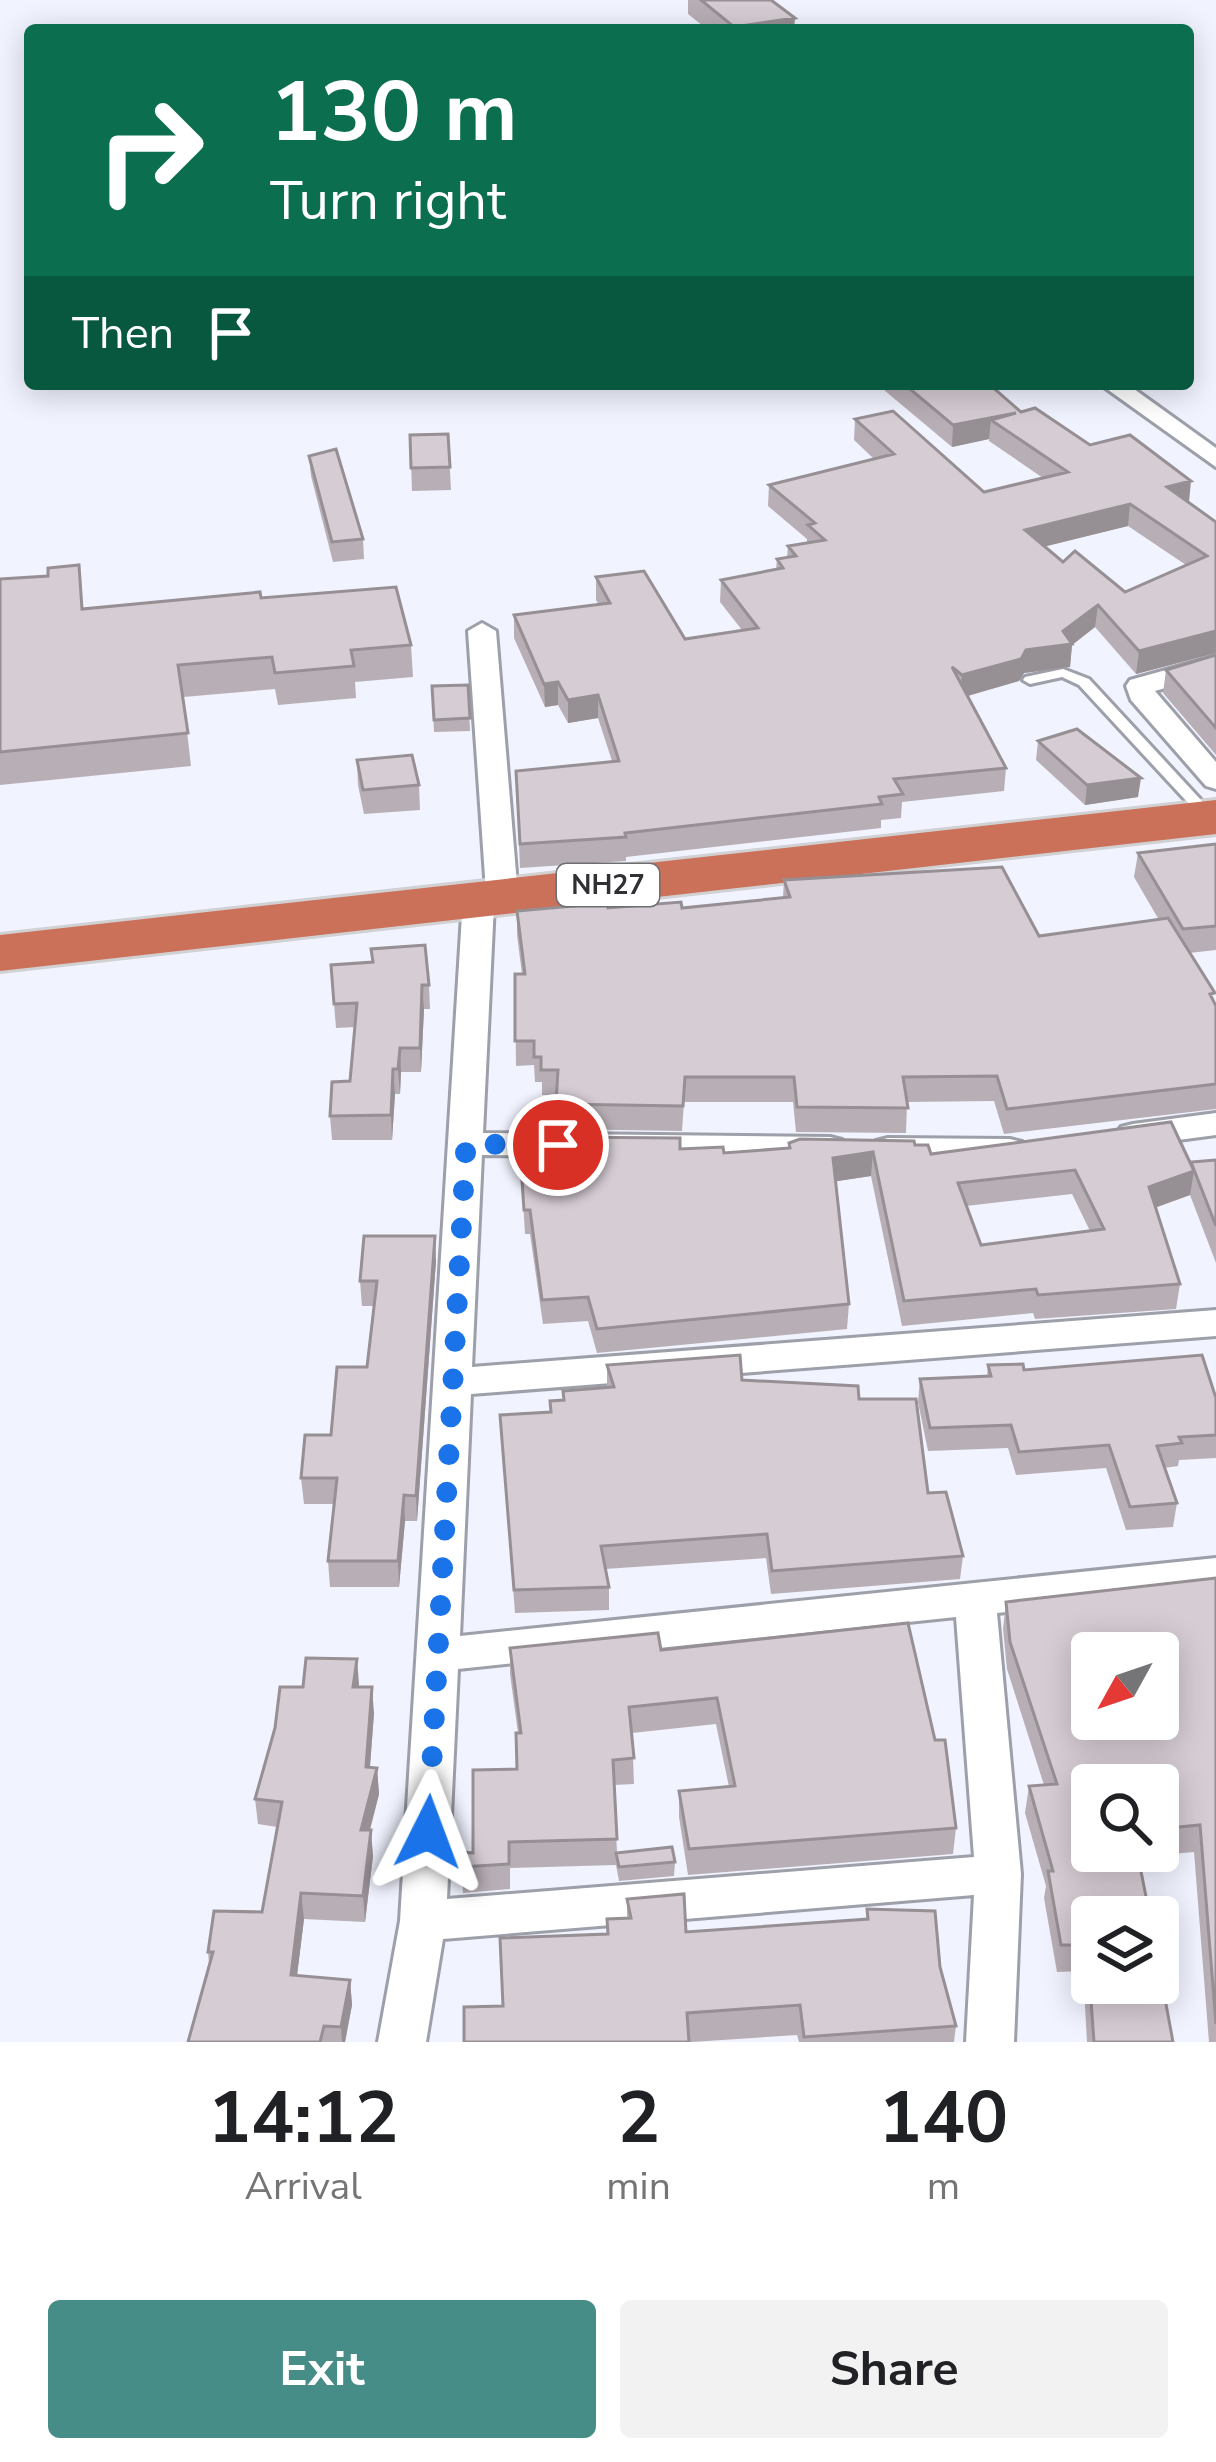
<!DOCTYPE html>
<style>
body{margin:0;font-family:"Nunito Sans",sans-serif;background:#f2f2f2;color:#202124;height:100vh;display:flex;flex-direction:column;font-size:45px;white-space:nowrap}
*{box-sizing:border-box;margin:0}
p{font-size:39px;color:#757577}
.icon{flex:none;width:66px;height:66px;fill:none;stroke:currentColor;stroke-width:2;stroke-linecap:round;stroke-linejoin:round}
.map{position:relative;height:2042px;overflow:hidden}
.side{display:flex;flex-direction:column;background:#fff;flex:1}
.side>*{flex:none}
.top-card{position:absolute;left:24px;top:24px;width:1170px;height:366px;border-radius:12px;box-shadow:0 6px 30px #0003;background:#0b6e4f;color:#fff;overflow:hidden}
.needle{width:78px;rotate:230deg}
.buttons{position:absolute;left:1071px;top:1632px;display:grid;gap:24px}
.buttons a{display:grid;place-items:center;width:108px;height:108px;border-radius:12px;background:#fff;box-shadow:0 6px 30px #0003;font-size:60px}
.pin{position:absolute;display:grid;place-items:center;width:102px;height:102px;color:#fff;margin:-51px;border:6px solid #fff;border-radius:50%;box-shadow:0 3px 12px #0007}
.me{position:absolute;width:132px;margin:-66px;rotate:3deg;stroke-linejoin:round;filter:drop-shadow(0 0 9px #0008)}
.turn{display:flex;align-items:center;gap:42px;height:252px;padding:0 48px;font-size:54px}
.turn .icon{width:156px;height:156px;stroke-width:2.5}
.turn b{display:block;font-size:84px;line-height:102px}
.then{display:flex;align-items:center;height:114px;padding:0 48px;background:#0003;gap:24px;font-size:45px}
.eta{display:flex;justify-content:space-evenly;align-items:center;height:204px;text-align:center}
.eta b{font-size:72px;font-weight:700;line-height:84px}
.action{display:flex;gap:24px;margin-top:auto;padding:24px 48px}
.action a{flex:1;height:138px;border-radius:12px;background:#468d88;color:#fff;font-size:48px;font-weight:700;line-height:138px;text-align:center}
.action a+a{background:#f2f2f2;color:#202124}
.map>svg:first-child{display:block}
</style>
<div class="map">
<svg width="1216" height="2042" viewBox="0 0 1216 2042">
<rect width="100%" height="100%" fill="#f1f3ff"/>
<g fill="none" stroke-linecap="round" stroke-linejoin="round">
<g stroke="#9d9fa9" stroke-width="6">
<path id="lane" d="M 1063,669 L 1089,679 L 1213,813 L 1216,816 L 1213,819 L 1203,819 L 1079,685 L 1062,677 L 1030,684 L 1023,680 L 1025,677 Z"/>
</g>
<g stroke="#9d9fa9" stroke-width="6">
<path id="street" d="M 1100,384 L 1127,384 L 1216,448 L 1216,467 Z
M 482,623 L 496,631 L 518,897 L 513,904 L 494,904 L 483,1133 L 830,1137 L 842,1140 L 847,1148 L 842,1156 L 830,1159 L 482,1155 L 472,1367 L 1216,1310 L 1216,1336 L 471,1394 L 460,1636 L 1216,1558 L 1216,1590 L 997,1613 L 1021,1874 L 1014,2042 L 966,2042 L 974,1895 L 443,1939 L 426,2042 L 378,2042 L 400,1921 L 463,899 L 468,892 L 486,891 L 468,631 ZM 956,1617 L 974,1857 L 447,1899 L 458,1669 Z
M 1216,656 L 1216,673 L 1155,691 L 1216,762 L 1216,789 L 1206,786 L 1131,700 L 1126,686 L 1130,680 Z
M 1216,1113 L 1216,1135 L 1133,1146 L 1121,1143 L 1116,1135 L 1121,1127 L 1133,1124 Z
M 888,1138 L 1010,1139 L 1022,1142 L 1027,1150 L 1022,1158 L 1010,1161 L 876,1157 L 871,1149 L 876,1141 Z"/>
</g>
<g stroke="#d1d1d3" stroke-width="6">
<path id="highway" d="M 1216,800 L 1216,834 L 0,971 L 0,935 Z"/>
</g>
<use href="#lane" fill="#fff" fill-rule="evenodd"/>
<use href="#street" fill="#fff" fill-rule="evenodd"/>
<use href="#highway" fill="#cb7159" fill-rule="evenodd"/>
</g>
<path fill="#b8afb6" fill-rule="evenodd" d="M 688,0 L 771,0 L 794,30 L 708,30 L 688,14 Z
M 884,384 L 989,384 L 1021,412 L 1090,445 L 1189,502 L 1216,522 L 1216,653 L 1136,674 L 1095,627 L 1072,645 L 1070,667 L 1024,673 L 1019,681 L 968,696 L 1006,768 L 1004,791 L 902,802 L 901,818 L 881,820 L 881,828 L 626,857 L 626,861 L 520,868 L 516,771 L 612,761 L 598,718 L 568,723 L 558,705 L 545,707 L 514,638 L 514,615 L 599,605 L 596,600 L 596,577 L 685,639 L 742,630 L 720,602 L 721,580 L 776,570 L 777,559 L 787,558 L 788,546 L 807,542 L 807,539 L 768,506 L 769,485 L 874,459 L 854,440 L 855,419 L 984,492 L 1043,478 L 989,441 L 989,439 L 952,447 L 884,390 ZM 1128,526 L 1186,565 L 1125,592 L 1063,562 L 1044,546 Z
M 448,434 L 451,490 L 412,491 L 410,435 Z
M 309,456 L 363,539 L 364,559 L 333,562 L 311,476 Z
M 0,579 L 84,609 L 261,598 L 411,645 L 413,677 L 355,682 L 356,698 L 278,705 L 275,689 L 183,697 L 191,766 L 0,785 Z
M 1216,655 L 1216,755 L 1163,693 L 1166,670 Z
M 468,685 L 470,731 L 434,732 L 432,686 Z
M 1038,741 L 1138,797 L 1085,805 L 1036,760 Z
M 357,760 L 419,785 L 420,810 L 364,814 L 358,785 Z
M 1216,844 L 1216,950 L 1189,953 L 1216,1006 L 1216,1109 L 1004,1134 L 994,1101 L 907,1102 L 906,1133 L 796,1132 L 793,1102 L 684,1102 L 682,1131 L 556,1129 L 556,1095 L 542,1095 L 542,1082 L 535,1082 L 534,1065 L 516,1066 L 515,974 L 522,974 L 517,935 L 517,911 L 682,908 L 783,897 L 784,880 L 1039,936 L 1159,920 L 1134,877 L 1138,853 Z
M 331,965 L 429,985 L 430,1009 L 424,1009 L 421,1072 L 401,1072 L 400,1094 L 395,1094 L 392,1140 L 332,1140 L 330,1116 L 350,1081 L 355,1027 L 336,1028 Z
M 789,1143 L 915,1145 L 931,1154 L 1190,1164 L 1216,1160 L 1216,1263 L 1190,1195 L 1155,1208 L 1180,1284 L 1176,1309 L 1035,1319 L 1033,1313 L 902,1326 L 871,1176 L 836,1181 L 849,1304 L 847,1329 L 597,1353 L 588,1321 L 543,1324 L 530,1234 L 525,1234 L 520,1151 L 680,1149 L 724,1153 L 789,1148 ZM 1072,1194 L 1090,1231 L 981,1245 L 966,1206 Z
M 436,1261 L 417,1521 L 405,1521 L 399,1587 L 330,1587 L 328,1561 L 334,1504 L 304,1504 L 301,1478 L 331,1435 L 367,1367 L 374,1306 L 362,1306 L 360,1281 Z
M 607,1365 L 742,1380 L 859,1399 L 928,1493 L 963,1556 L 960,1579 L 771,1594 L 766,1558 L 605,1569 L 609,1587 L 609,1610 L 515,1613 L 500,1415 L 550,1412 L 550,1401 L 563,1400 L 607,1388 Z
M 988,1365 L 1216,1398 L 1216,1458 L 1179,1460 L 1178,1466 L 1164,1468 L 1177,1503 L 1173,1527 L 1126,1530 L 1106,1468 L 1016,1475 L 1008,1448 L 928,1451 L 918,1402 L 920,1379 L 987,1376 Z
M 1216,1578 L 1216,2042 L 1209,2042 L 1194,1852 L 1138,1857 L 1173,2042 L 1087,2042 L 1083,1971 L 1057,1972 L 1044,1898 L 1046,1886 L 1025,1813 L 1029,1786 L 1044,1785 L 1007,1669 L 1003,1629 L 1006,1602 ZM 1158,1785 L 1158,1851 L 1092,1851 Z
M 510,1648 L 661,1650 L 956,1828 L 953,1854 L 688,1875 L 679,1817 L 679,1791 L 729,1787 L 716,1724 L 632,1733 L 634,1784 L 614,1785 L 617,1853 L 675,1862 L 674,1876 L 619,1881 L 616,1865 L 510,1868 L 510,1889 L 463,1893 L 461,1867 L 473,1853 L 517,1769 L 518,1733 L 510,1674 Z
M 358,1687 L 374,1713 L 370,1767 L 377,1768 L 379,1794 L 370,1830 L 373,1856 L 365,1922 L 304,1919 L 297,1975 L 350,1980 L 352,2005 L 345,2042 L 188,2042 L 209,1963 L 208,1952 L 262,1912 L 277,1827 L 258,1824 L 255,1799 Z
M 627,1899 L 686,1932 L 866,1919 L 867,1909 L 940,1967 L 956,2026 L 954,2042 L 799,2042 L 797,2035 L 692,2042 L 464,2042 L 502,2006 L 627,1919 Z"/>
<path fill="#968f94" d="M 795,18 L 794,30 L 734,30 L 734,27 Z
M 1016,413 L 991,420 L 989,439 L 952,447 L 953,425 Z
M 1191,481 L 1189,502 L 1167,487 Z
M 1130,504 L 1128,526 L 1023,552 L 1025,530 Z
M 1098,605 L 1095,627 L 1072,645 L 1070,667 L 1024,673 L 1019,681 L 960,698 L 962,675 L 1026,650 L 1063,631 Z
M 1216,631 L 1216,653 L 1136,674 L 1139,651 Z
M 558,682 L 558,705 L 545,707 L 544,684 Z
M 598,695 L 598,718 L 568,723 L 568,700 Z
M 1141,778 L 1138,797 L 1085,805 L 1087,785 Z
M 422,985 L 424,1009 L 421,1072 L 420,1048 Z
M 400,1048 L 401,1072 L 400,1094 L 398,1069 Z
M 393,1069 L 395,1094 L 392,1140 L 391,1115 Z
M 873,1152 L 871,1176 L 832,1182 L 833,1158 Z
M 1194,1171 L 1190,1195 L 1145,1211 L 1149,1187 Z
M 435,1236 L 436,1261 L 417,1521 L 416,1496 Z
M 404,1495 L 405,1521 L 399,1587 L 398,1561 Z
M 357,1659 L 359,1684 L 356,1713 L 353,1687 Z
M 372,1687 L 374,1713 L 368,1792 L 366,1767 Z
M 377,1768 L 379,1794 L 363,1856 L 361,1830 Z
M 371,1830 L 373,1856 L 365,1922 L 363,1896 Z
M 301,1893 L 304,1919 L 294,2000 L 291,1975 Z
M 350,1980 L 352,2005 L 345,2042 L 342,2042 L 341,2027 Z"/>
<path fill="#d6ccd4" stroke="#968f94" stroke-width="3" fill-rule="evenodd" d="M 701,0 L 771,0 L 795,18 L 734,27 Z
M 904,384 L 989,384 L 1021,412 L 1035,408 L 1090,445 L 1130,435 L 1191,481 L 1167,487 L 1216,522 L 1216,631 L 1139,651 L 1098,605 L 1063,631 L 1072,644 L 1026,650 L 1021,659 L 962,675 L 952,667 L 1006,768 L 894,779 L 903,794 L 879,797 L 882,804 L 625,833 L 626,837 L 520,844 L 516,771 L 619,761 L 598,695 L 568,700 L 558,682 L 544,684 L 514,615 L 610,603 L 596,577 L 644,571 L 685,639 L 758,628 L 721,580 L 783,568 L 777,559 L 796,556 L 788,546 L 825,540 L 808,525 L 815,523 L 769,485 L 894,454 L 855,419 L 893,411 L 984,492 L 1068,472 L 991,420 L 1016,413 L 953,425 ZM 1130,504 L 1207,556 L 1125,592 L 1075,551 L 1063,562 L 1025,530 Z
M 448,434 L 450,467 L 411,468 L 410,435 Z
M 336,449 L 363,539 L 332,542 L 309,456 Z
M 79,565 L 82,609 L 260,592 L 261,598 L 396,587 L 411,645 L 351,650 L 354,666 L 275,673 L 272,657 L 178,665 L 188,733 L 0,752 L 0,579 L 48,576 L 48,568 Z
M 1216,655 L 1216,728 L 1166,670 Z
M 468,685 L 470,718 L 434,720 L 432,686 Z
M 1077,729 L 1141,778 L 1087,785 L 1038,741 Z
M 412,755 L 419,785 L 363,790 L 357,760 Z
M 1216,844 L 1216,926 L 1183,929 L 1138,853 Z
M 1002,867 L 1039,936 L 1168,918 L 1215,993 L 1210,994 L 1216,1006 L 1216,1084 L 1007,1109 L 997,1076 L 903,1077 L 908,1108 L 797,1107 L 794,1077 L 685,1077 L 683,1106 L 556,1104 L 558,1070 L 541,1070 L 541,1057 L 534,1057 L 534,1041 L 515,1041 L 515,974 L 525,974 L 517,911 L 607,903 L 608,908 L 681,902 L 682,908 L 790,897 L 784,880 Z
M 425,945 L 429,985 L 422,985 L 420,1048 L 400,1048 L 398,1069 L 393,1069 L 391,1115 L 330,1116 L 332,1082 L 350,1081 L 357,1003 L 334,1004 L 331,965 L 373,962 L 371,949 Z
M 1171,1122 L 1194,1171 L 1149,1187 L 1180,1284 L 1038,1295 L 1036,1289 L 904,1301 L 873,1152 L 833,1158 L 849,1304 L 597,1329 L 588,1297 L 542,1300 L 530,1210 L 524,1210 L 520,1151 L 554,1150 L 554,1137 L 680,1138 L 680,1149 L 723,1147 L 724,1153 L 790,1148 L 789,1143 L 800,1139 L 914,1141 L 915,1145 L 928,1145 L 931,1154 ZM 1075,1170 L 1104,1229 L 981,1245 L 958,1183 Z
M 1216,1160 L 1216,1226 L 1191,1162 Z
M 364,1236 L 435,1236 L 416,1496 L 404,1495 L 398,1561 L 328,1561 L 337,1478 L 301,1478 L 305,1435 L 331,1435 L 337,1367 L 367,1367 L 377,1281 L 360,1281 Z
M 740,1355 L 742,1380 L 858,1386 L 859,1399 L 916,1399 L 928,1493 L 946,1492 L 963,1556 L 772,1571 L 767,1534 L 601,1546 L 609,1587 L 514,1590 L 500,1415 L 551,1412 L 550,1401 L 564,1400 L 563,1391 L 614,1387 L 607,1365 Z
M 1202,1355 L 1216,1398 L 1216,1435 L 1179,1437 L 1182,1443 L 1157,1446 L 1177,1503 L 1130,1507 L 1109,1445 L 1019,1452 L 1011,1425 L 930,1428 L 920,1379 L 991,1376 L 988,1365 L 1023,1364 L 1024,1370 Z
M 1216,1578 L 1216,2024 L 1200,1825 L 1158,1829 L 1158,1785 L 1092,1785 L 1092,1851 L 1137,1851 L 1150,1917 L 1092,1917 L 1092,1983 L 1158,1983 L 1158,1961 L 1173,2042 L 1094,2042 L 1087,1945 L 1061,1945 L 1048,1871 L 1053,1871 L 1029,1786 L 1057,1784 L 1010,1642 L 1006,1602 ZM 1092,1653 L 1158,1653 L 1158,1719 L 1092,1719 Z
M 908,1623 L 935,1740 L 945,1740 L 956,1828 L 689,1849 L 679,1791 L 735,1786 L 717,1698 L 629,1707 L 634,1758 L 613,1760 L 617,1839 L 509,1842 L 509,1864 L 461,1867 L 462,1852 L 473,1853 L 473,1770 L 517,1769 L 516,1733 L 521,1733 L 510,1648 L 658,1633 L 661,1650 Z
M 306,1658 L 357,1659 L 353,1687 L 372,1687 L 366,1767 L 377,1768 L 361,1830 L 371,1830 L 363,1896 L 301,1893 L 291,1975 L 350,1980 L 341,2027 L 324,2026 L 320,2042 L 188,2042 L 213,1952 L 208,1952 L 214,1911 L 262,1912 L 282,1802 L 255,1799 L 275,1728 L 280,1687 L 303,1687 Z
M 672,1847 L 675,1862 L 619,1867 L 616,1853 Z
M 684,1894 L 686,1932 L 868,1919 L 867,1909 L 935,1911 L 940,1967 L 956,2026 L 804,2037 L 800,2005 L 687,2013 L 689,2042 L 464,2042 L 464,2007 L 503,2006 L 500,1938 L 608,1934 L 607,1919 L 631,1918 L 627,1899 Z"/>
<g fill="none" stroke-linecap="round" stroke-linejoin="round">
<path stroke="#1a73e8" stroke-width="21" stroke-dasharray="0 37.8" d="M 428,1832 L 466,1144 L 558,1145"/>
</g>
<g text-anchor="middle" stroke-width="9" stroke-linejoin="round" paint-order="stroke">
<rect fill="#fff" stroke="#6e6e72" stroke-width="3" x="557" y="864" width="102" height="42" rx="9"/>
<g font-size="27" font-weight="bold" fill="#303035">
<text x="608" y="894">NH27</text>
</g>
</g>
</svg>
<div class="buttons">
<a><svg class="needle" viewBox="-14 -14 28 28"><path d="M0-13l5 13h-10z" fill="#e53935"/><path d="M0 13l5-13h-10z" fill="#757577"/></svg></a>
<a><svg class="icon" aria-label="search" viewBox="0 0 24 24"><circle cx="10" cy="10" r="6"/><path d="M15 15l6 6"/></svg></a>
<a><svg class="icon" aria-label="layers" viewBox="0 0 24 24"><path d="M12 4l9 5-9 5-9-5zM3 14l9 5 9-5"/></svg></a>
</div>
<div class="pin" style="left:558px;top:1145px;background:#d93025"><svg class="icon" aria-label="arrive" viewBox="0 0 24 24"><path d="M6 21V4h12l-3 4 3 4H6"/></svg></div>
<svg class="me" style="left:428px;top:1832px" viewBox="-20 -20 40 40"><path d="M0-17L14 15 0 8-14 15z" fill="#1a73e8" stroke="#fff" stroke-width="4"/></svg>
<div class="top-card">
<div class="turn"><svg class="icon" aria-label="right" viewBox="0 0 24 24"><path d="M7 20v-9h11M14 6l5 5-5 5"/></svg><div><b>130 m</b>Turn right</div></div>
<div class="then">Then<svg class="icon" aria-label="arrive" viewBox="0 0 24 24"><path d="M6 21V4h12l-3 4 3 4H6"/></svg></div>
</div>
</div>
<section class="side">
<div class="eta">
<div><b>14:12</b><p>Arrival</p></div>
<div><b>2</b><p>min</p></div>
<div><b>140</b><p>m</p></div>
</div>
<div class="action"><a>Exit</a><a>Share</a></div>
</section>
